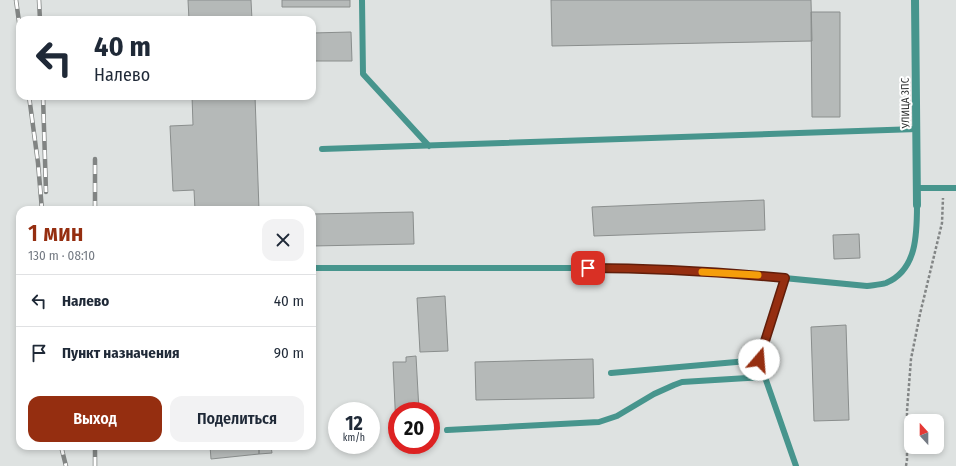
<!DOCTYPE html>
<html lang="ru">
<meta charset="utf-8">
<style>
body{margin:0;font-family:"Fira Sans Condensed",sans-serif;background:#f2f2f3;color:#1f2937;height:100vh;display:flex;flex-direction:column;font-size:15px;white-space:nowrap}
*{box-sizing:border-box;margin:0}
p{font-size:13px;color:#747a83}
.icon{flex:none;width:22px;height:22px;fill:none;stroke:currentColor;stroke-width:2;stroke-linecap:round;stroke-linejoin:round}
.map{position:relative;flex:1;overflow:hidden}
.drawer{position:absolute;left:16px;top:206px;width:300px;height:244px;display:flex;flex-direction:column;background:#fff;border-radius:12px;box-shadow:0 2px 6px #0003}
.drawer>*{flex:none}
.guide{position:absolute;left:16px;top:16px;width:300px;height:84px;border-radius:12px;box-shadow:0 2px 6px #0003;background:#fff;color:#1f2937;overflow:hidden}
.needle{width:26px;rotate:339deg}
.controls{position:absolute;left:904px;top:414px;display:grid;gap:8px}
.controls a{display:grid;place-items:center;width:40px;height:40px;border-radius:8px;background:#fff;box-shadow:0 2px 6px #0003;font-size:20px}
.speed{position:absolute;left:328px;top:402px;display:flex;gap:8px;font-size:20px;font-weight:700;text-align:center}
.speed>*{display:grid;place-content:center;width:52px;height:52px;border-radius:50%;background:#fff;box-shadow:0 2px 6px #0003;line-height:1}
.speed small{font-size:10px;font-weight:400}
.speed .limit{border:6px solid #d22;background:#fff;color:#111}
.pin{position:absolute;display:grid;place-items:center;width:34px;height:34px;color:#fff;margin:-17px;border-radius:8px;box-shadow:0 2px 6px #0006}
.me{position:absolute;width:44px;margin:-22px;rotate:18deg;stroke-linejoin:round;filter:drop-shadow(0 0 3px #0008)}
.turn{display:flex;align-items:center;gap:14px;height:84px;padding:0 12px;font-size:18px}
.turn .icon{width:52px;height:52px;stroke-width:2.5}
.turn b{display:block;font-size:28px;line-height:34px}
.round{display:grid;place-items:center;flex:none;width:42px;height:42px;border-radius:12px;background:#f2f2f3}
.head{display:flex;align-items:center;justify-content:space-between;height:68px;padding:0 12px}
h1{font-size:24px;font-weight:600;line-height:30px;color:#952e10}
.action{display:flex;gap:8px;margin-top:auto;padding:8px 12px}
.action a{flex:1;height:46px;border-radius:12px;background:#952e10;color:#fff;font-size:16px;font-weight:600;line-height:46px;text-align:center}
.action a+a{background:#f2f2f3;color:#1f2937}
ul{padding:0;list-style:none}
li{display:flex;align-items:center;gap:12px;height:52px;padding:0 12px;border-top:1px solid #e0e1e3}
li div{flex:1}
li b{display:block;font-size:15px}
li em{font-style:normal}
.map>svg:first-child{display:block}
</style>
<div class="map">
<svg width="956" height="466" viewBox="0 0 956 466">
<rect width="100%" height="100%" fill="#dee2e1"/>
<path fill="#b5b9b8" stroke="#8a8e8d" d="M 188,0 L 251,0 L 252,20 L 189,20 Z
M 282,0 L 350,0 L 350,7 L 282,7 Z
M 551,0 L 811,0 L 812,41 L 552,46 Z
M 811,12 L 840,12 L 840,117 L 812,117 Z
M 351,32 L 352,61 L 312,61 L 312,33 Z
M 192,96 L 255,96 L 259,210 L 195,210 L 194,190 L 173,191 L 170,126 L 193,125 Z
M 764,200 L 765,230 L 594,236 L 592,207 Z
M 413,212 L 414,244 L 312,246 L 312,214 Z
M 859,234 L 860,258 L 834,259 L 833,235 Z
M 445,296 L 448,351 L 420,352 L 417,298 Z
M 846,325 L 849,420 L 814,421 L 811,327 Z
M 416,356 L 419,411 L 397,411 L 396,428 L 393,362 L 406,362 L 406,357 Z
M 593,359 L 594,398 L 476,400 L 475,362 Z
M 210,446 L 259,446 L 259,454 L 211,459 Z
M 259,446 L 271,446 L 272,453 L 259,454 Z"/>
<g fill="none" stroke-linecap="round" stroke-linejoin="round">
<path stroke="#828585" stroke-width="2.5" stroke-dasharray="3 2" stroke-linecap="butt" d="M 906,466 L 907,460 L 907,411 L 911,359 L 920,314 L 942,223 L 943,198"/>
<path stroke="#47958d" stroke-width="6" d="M 362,0 L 363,74 L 429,146
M 322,149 L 917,129
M 917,188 L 956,188
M 312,268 L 634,268 L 753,275 L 867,286 C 873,285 880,285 886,283 C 917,270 917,234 917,205
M 759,360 L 796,466
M 611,373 L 759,360 L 785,278
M 447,430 L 599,422 L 617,416 L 654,394 L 674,385 L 682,382 L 765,377"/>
<path stroke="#47958d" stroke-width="8" d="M 915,0 L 917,205"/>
<g stroke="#818483" stroke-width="4.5">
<path id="rail" d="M 16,0 L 20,29
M 39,0 L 40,20
M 29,96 L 38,163 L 42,210
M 43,96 L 46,192
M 95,210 L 95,159
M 61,446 L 66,466
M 95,466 L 95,446"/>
</g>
<use href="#rail" stroke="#fff" stroke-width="3" stroke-dasharray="9" stroke-linecap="butt"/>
</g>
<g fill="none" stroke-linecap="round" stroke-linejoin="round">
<g stroke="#611e0a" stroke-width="10">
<path id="route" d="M 588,268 C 654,268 719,272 785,278 L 759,360"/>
</g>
<use href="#route" stroke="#952e10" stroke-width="7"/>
<path stroke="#f59e0b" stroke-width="7" d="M 702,272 L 758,275"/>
</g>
<g text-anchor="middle" stroke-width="4" stroke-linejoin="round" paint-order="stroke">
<g font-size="11" fill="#2e3030" stroke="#fff">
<text transform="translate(905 103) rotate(-91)" y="4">УЛИЦА 3ПС</text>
</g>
</g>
</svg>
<div class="controls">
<a><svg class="needle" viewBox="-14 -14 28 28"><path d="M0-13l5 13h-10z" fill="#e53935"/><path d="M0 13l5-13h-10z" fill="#747a83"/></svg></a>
</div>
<div class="speed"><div>12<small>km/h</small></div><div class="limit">20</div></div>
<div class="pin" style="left:588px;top:268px;background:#d93025"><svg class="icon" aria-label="arrive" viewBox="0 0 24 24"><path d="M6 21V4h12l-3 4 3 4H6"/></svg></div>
<svg class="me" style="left:759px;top:360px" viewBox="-20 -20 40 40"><circle r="19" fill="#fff"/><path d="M0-13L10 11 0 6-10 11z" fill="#952e10"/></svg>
<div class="guide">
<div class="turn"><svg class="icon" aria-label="left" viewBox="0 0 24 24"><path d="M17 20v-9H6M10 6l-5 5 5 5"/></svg><div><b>40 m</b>Налево</div></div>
</div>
<section class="drawer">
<div class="head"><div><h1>1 мин</h1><p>130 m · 08:10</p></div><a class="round"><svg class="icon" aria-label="close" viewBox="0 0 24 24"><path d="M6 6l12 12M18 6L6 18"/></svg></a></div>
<ul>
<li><svg class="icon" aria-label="left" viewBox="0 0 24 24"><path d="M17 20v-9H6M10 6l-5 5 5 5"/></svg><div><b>Налево</b></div><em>40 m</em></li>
<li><svg class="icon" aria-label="arrive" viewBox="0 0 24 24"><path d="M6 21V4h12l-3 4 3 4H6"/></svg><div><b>Пункт назначения</b></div><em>90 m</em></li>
</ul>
<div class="action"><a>Выход</a><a>Поделиться</a></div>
</section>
</div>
